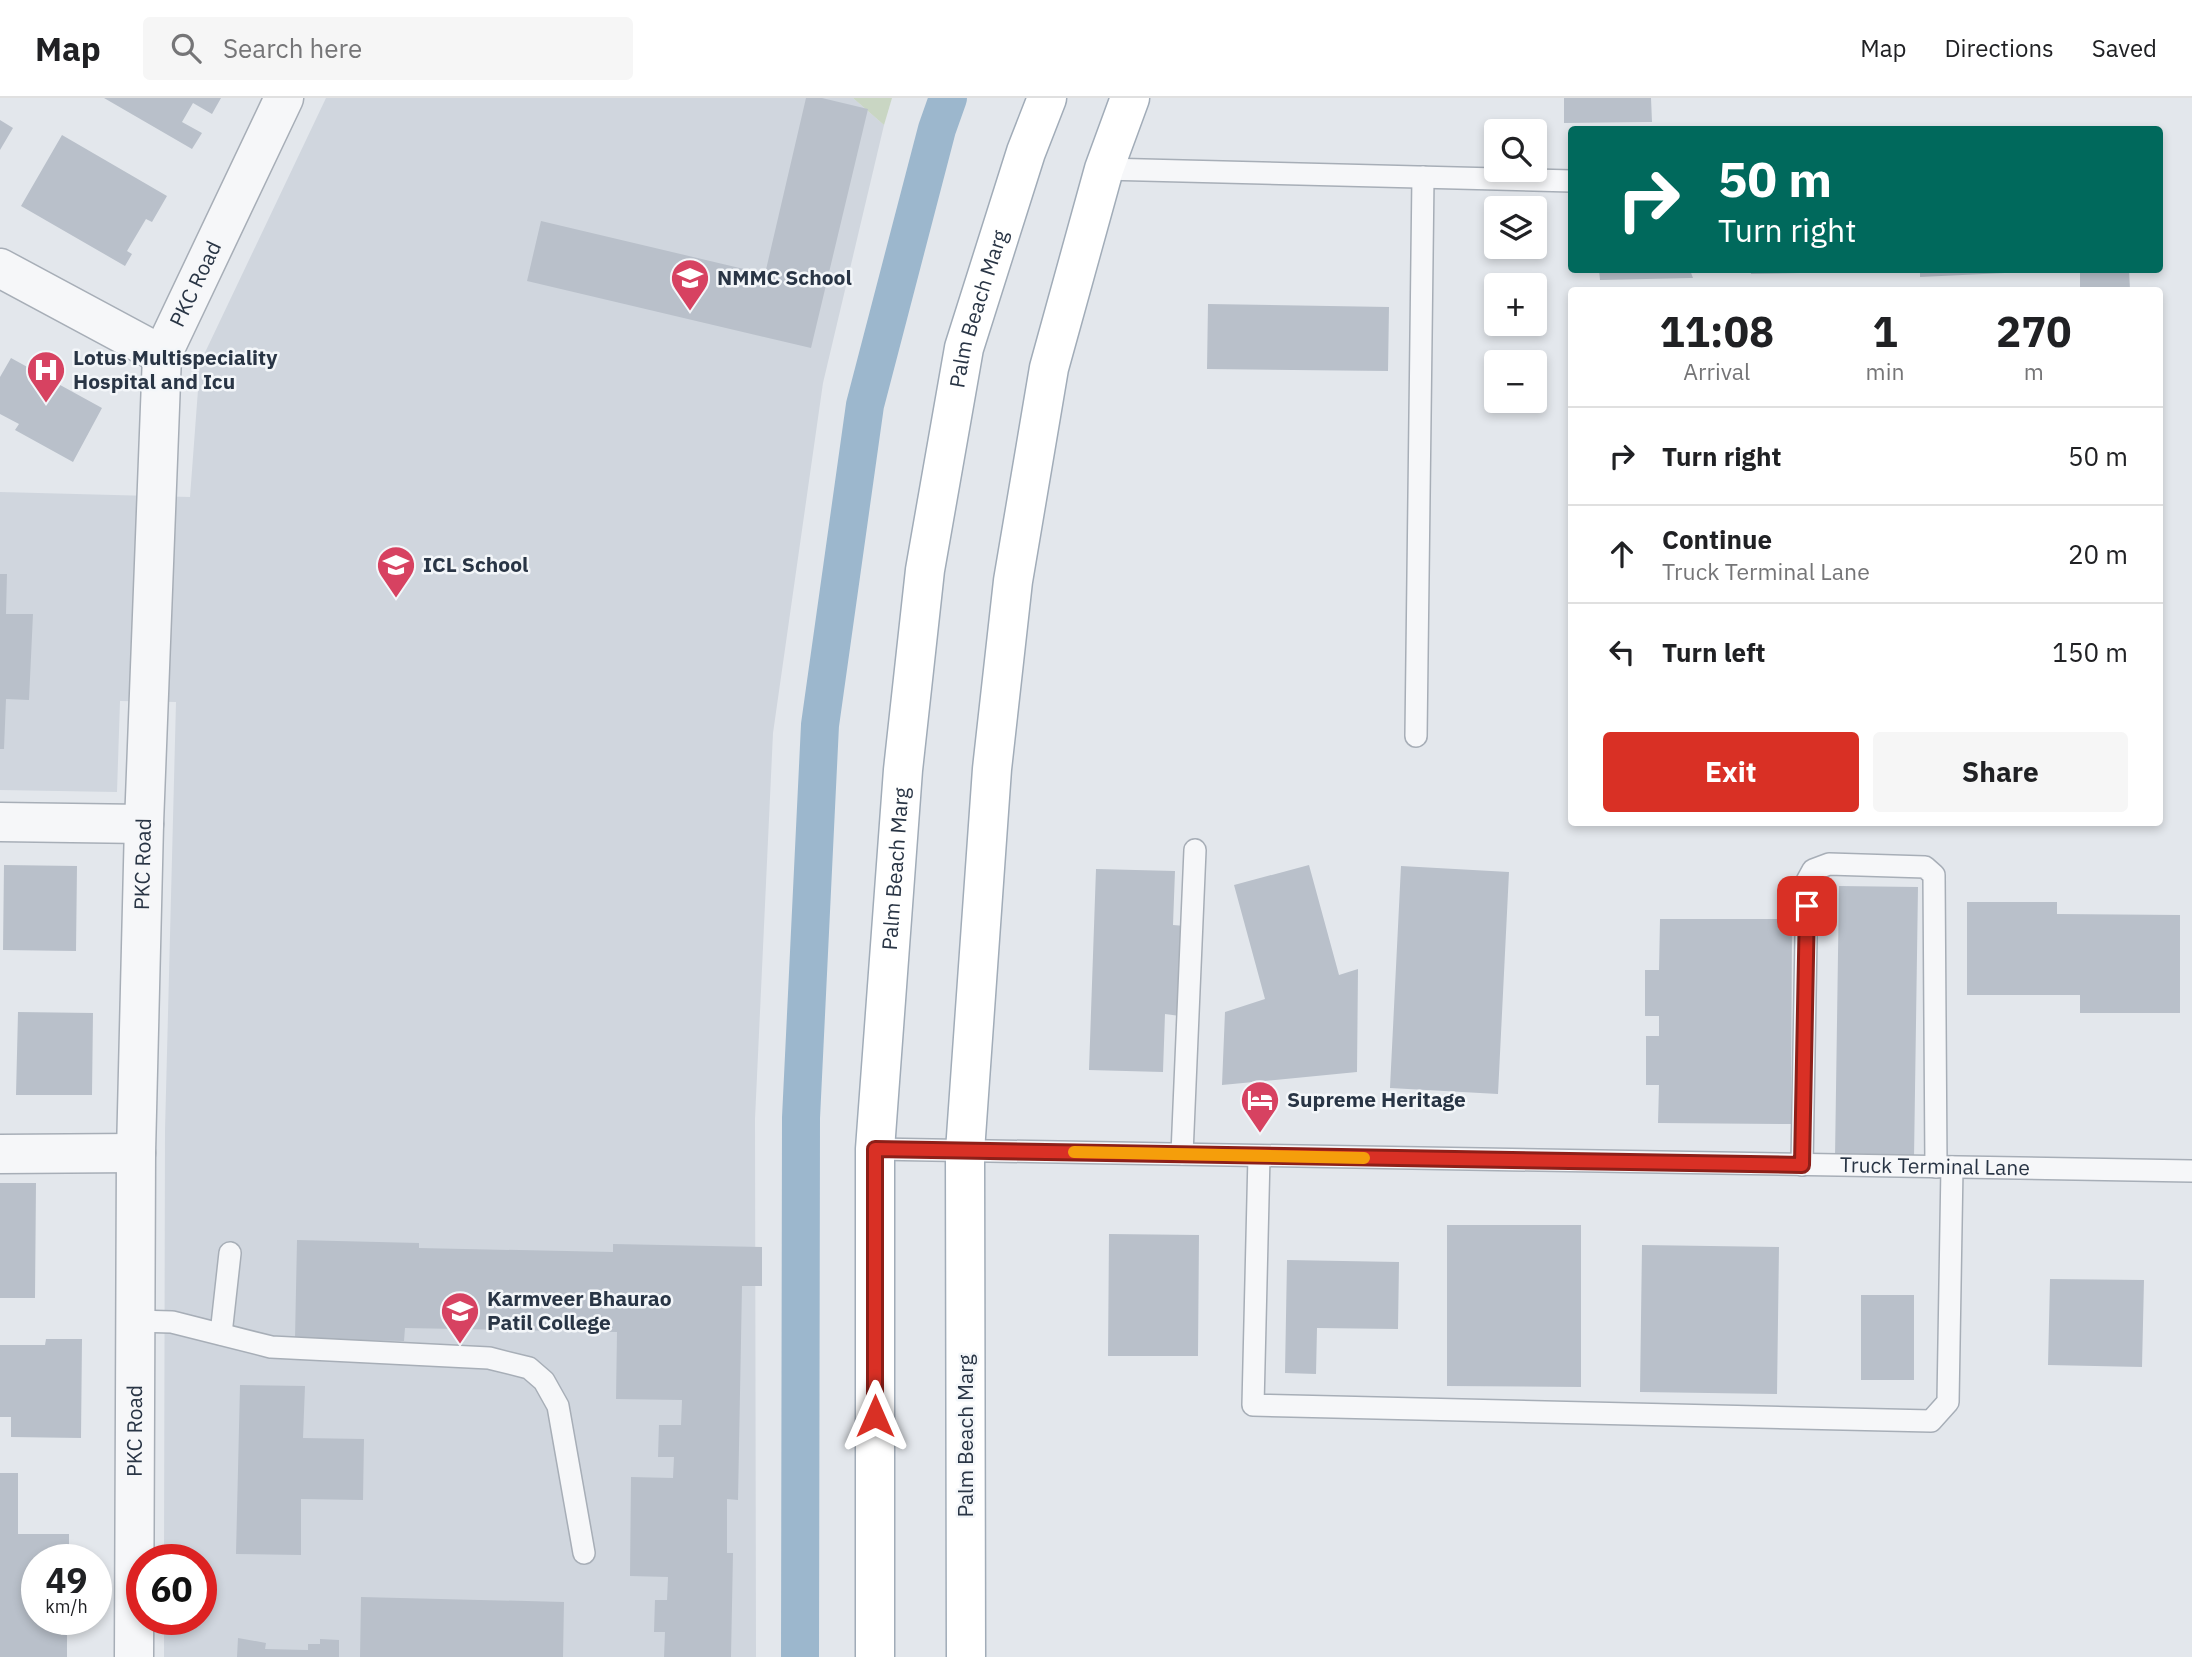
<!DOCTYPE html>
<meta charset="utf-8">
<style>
body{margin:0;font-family:"IBM Plex Sans",sans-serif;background:#f6f6f6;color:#202124;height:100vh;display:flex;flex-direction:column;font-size:26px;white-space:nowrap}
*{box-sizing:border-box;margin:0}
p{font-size:23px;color:#757577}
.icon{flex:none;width:38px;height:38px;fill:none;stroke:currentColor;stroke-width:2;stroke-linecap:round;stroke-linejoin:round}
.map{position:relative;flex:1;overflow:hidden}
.panel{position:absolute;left:1568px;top:189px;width:595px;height:539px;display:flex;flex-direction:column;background:#fff;border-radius:7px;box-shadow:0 4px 10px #0003}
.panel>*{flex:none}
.banner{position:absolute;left:1568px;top:28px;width:595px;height:147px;border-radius:7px;box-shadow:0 4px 10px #0003;background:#00695c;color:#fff;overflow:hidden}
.buttons{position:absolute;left:1484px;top:21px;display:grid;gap:14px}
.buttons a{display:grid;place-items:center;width:63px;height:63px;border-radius:7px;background:#fff;box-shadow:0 4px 10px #0003;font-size:35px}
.speed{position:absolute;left:21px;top:1446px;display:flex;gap:14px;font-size:35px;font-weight:700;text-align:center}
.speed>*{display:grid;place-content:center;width:91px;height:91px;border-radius:50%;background:#fff;box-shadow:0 4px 10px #0003;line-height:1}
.speed small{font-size:18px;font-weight:400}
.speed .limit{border:10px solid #d22;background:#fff;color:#111}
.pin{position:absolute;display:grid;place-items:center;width:60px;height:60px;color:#fff;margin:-30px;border-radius:14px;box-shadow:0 4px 10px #0006}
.me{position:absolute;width:77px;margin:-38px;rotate:0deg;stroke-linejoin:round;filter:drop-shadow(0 0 5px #0008)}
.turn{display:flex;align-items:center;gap:24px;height:147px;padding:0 35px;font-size:32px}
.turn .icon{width:91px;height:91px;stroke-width:2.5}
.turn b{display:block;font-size:49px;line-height:60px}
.eta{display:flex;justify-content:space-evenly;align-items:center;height:119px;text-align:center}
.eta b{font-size:42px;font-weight:800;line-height:49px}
.action{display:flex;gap:14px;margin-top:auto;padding:14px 35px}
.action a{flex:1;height:80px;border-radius:7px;background:#d93025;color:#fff;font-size:28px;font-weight:800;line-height:80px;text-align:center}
.action a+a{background:#f6f6f6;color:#202124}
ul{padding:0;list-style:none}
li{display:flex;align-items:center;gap:21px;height:98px;padding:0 35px;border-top:2px solid #e0e0e0}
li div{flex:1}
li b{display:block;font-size:26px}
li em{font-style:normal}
header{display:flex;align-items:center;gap:42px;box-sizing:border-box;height:98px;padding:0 35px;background:#fff;border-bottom:2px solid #e0e0e0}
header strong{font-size:33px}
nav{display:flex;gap:38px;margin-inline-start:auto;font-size:24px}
.search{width:490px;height:63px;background:#f6f6f6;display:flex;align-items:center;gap:18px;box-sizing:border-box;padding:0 24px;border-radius:7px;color:#757577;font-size:26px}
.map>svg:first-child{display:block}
</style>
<header>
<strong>Map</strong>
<div class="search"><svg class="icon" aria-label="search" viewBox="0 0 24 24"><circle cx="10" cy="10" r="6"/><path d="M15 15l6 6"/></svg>Search here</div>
<nav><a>Map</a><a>Directions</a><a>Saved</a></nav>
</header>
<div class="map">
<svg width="2192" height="1559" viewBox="0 0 2192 1559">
<rect width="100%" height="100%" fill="#e3e7ec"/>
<path fill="#d0d6de" d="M 326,0 L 853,0 L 884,27 L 823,285 L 773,635 L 755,1021 L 756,1559 L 164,1559 L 164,1521 L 201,1521 L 201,1461 L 164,1461 L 165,1033 L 176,604 L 120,603 L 117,694 L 0,692 L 0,394 L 190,399 L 200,265 Z"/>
<path fill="#c9d6c3" d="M 853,0 L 892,0 L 884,27 Z"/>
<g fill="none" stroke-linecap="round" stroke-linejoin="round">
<path stroke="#9cb7cd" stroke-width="38" d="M 800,1559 L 801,1020 L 820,627 L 865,307 L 937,31 L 948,0"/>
</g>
<path fill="#b9c0ca" d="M 104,0 L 221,0 L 212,16 L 193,5 L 182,24 L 202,35 L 192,51 Z
M 806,0 L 822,0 L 868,11 L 811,250 L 527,183 L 541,123 L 765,176 Z
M 1564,0 L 1651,0 L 1652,24 L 1564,25 Z
M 0,22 L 13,30 L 0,52 Z
M 62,37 L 167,98 L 152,124 L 146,121 L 127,153 L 132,156 L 125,168 L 21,108 Z
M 1599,172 L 1690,172 L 1693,180 L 1600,182 Z
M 1751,172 L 1844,172 L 1845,174 L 1751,176 Z
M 1920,172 L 2005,172 L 2005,175 L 1920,179 Z
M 2080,172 L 2129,172 L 2130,192 L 2080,192 Z
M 1208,206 L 1389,209 L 1388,273 L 1207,271 Z
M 11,260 L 102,310 L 73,364 L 15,332 L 19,326 L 0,316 L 0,279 Z
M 0,476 L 7,476 L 6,516 L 33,516 L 29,602 L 6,601 L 4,651 L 0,651 Z
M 4,767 L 77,768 L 76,853 L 3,852 Z
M 1309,767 L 1339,877 L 1358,871 L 1357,974 L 1222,987 L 1225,914 L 1265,901 L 1234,787 Z
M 1401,768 L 1509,774 L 1498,996 L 1390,990 Z
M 1096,771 L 1175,773 L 1173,827 L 1185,828 L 1180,918 L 1165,916 L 1163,974 L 1089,972 Z
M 1839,788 L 1918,789 L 1914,1061 L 1835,1060 Z
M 1967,804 L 2057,804 L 2057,816 L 2180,817 L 2180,915 L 2080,915 L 2080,897 L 1967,897 Z
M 1660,821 L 1792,821 L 1791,1026 L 1658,1025 L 1659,987 L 1646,987 L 1646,938 L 1659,938 L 1659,918 L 1645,918 L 1645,872 L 1659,872 Z
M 18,914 L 93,915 L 92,997 L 16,997 Z
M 0,1085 L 36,1085 L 35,1200 L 0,1200 Z
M 1447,1127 L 1581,1127 L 1581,1289 L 1447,1288 Z
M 1109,1136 L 1199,1137 L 1198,1258 L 1108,1258 Z
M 297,1142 L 419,1145 L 419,1150 L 613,1154 L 613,1146 L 762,1149 L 762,1188 L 742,1188 L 738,1402 L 727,1401 L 727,1455 L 733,1455 L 731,1559 L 664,1559 L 665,1534 L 654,1534 L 655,1502 L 667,1502 L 668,1479 L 630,1478 L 631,1379 L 673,1380 L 674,1359 L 658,1359 L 659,1327 L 681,1327 L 682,1302 L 616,1301 L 617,1234 L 405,1230 L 404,1243 L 295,1241 Z
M 1642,1147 L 1779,1149 L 1777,1296 L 1640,1294 Z
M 1287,1162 L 1399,1164 L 1398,1231 L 1317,1230 L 1316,1276 L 1285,1275 Z
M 2050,1181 L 2144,1182 L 2142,1269 L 2048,1267 Z
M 1861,1197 L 1914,1197 L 1914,1282 L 1861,1282 Z
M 46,1241 L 82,1241 L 81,1340 L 11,1339 L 11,1319 L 0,1319 L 0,1247 L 45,1247 Z
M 240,1287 L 305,1288 L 303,1340 L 364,1341 L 363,1402 L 301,1401 L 301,1457 L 236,1456 Z
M 0,1375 L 18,1375 L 18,1436 L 69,1436 L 69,1461 L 37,1461 L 37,1521 L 61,1521 L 61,1537 L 67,1536 L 67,1559 L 0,1559 Z
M 361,1499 L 564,1504 L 563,1559 L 360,1559 Z
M 238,1540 L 266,1545 L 265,1551 L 308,1552 L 308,1546 L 320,1546 L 320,1541 L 339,1542 L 339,1559 L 237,1559 Z"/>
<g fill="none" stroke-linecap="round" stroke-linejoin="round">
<g stroke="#a7aeb7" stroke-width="24">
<g id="lane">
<path d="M 1104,71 L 1572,83"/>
<path d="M 1416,638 L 1423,79"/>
<path id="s1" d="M 875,1051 L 2192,1073"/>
<path d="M 1182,1056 L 1195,752"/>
<path d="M 1259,1058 L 1253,1307 L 1931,1323 L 1948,1304 L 1952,1069"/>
<path d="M 1802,1067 L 1807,783 L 1813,772 L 1829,766 L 1925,769 L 1934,777 L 1936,1069"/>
<path d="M 135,1223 L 172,1224 L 271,1249 L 489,1260 L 529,1270 L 544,1283 L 558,1308 L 584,1455"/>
<path d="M 221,1236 L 230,1155"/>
</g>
</g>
<g stroke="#a7aeb7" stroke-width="41">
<g id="street">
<path d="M 0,170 L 162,257"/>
<path d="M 0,724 L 144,726"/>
<path d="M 0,1056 L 136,1055"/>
<path id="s2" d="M 134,1559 L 136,1055 L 144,726 L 162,257 L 284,0"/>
</g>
</g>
<g stroke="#a1acb8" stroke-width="41">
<g id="primary">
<path id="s3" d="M 875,1559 L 875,1051 L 903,672 L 925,472 L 964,250 L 1026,54 L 1047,0"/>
<path d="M 966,1559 L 965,1053 L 992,671 L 1013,483 L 1049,270 L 1104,71 L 1130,0"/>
</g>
</g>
<use href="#lane" stroke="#f6f7f9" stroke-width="21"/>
<use href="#street" stroke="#f6f7f9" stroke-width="38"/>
<use href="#primary" stroke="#fff" stroke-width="38"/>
</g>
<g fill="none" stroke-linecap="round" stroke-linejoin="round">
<g stroke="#8d1f18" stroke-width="18">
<path id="route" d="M 875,1318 L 875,1051 L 1802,1067 L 1807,808"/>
</g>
<use href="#route" stroke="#d93025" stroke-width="12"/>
<path stroke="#f59e0b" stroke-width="12" d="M 1074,1054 L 1364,1060"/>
</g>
<defs>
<g id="school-pin" transform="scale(2.0125)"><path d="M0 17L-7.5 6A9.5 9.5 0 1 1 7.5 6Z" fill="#d74261" stroke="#f3f6f9"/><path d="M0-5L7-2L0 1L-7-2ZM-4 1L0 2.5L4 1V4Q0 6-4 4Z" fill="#fff"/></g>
<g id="hospital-pin" transform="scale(2.0125)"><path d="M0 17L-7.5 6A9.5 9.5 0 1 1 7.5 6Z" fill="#d74261" stroke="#f3f6f9"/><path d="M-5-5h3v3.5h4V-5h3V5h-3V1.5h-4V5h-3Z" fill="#fff"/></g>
<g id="hotel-pin" transform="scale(2.0125)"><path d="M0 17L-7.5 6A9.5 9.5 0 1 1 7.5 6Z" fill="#d74261" stroke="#f3f6f9"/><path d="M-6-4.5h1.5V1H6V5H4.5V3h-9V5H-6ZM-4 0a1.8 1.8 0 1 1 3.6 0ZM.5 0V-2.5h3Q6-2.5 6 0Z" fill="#fff"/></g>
<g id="university-pin" transform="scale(2.0125)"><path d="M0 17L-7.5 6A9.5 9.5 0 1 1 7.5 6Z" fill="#d74261" stroke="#f3f6f9"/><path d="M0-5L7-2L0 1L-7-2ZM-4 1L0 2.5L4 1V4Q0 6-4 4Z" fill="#fff"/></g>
</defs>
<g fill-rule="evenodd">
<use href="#school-pin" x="690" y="180"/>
<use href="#hospital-pin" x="46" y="272"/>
<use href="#school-pin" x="396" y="467"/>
<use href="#hotel-pin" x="1260" y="1002"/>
<use href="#university-pin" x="460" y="1213"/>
</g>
<g text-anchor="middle" stroke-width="5" stroke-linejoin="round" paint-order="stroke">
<g font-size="21" font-weight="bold" fill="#293545" stroke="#f3f6f9" text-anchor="start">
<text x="717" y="187">NMMC School</text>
<text x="73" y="267">Lotus Multispeciality<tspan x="73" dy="24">Hospital and Icu</tspan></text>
<text x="423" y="474">ICL School</text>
<text x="1287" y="1009">Supreme Heritage</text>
<text x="487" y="1208">Karmveer Bhaurao<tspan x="487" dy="24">Patil College</tspan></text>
</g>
<g font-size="21" fill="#293545" stroke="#f3f6f9">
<text dy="7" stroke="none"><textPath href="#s2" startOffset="1381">PKC Road</textPath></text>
<text dy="7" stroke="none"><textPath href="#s3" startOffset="1356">Palm Beach Marg</textPath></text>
<text dy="7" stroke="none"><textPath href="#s2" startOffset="793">PKC Road</textPath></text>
<text dy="7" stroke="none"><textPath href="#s3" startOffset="789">Palm Beach Marg</textPath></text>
<text dy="7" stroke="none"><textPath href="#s1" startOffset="1060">Truck Terminal Lane</textPath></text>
<text dy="7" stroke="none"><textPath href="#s2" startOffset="226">PKC Road</textPath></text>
<text transform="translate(966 1338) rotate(-90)" y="7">Palm Beach Marg</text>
</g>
</g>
</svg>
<div class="buttons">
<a><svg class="icon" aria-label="search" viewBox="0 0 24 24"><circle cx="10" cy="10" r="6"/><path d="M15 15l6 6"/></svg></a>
<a><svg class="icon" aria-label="layers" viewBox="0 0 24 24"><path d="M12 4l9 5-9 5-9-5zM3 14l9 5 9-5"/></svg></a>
<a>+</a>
<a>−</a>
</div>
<div class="speed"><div>49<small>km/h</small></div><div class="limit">60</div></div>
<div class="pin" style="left:1807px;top:808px;background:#d93025"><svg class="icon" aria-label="arrive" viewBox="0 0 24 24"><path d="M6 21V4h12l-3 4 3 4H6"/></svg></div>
<svg class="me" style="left:875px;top:1318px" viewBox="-20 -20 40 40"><path d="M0-17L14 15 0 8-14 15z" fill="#d93025" stroke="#fff" stroke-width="4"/></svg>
<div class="banner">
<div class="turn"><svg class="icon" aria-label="right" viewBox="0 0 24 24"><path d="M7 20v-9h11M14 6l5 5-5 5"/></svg><div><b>50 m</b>Turn right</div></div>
</div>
<section class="panel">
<div class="eta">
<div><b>11:08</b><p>Arrival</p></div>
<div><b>1</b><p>min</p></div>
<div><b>270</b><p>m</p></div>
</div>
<ul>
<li><svg class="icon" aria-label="right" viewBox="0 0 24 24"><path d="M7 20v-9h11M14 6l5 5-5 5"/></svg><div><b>Turn right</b></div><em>50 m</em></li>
<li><svg class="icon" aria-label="ahead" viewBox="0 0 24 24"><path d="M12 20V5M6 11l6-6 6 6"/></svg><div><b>Continue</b><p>Truck Terminal Lane</p></div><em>20 m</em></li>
<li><svg class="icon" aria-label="left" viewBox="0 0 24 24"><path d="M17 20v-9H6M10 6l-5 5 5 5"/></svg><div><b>Turn left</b></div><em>150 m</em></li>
</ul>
<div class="action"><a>Exit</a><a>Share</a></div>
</section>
</div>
